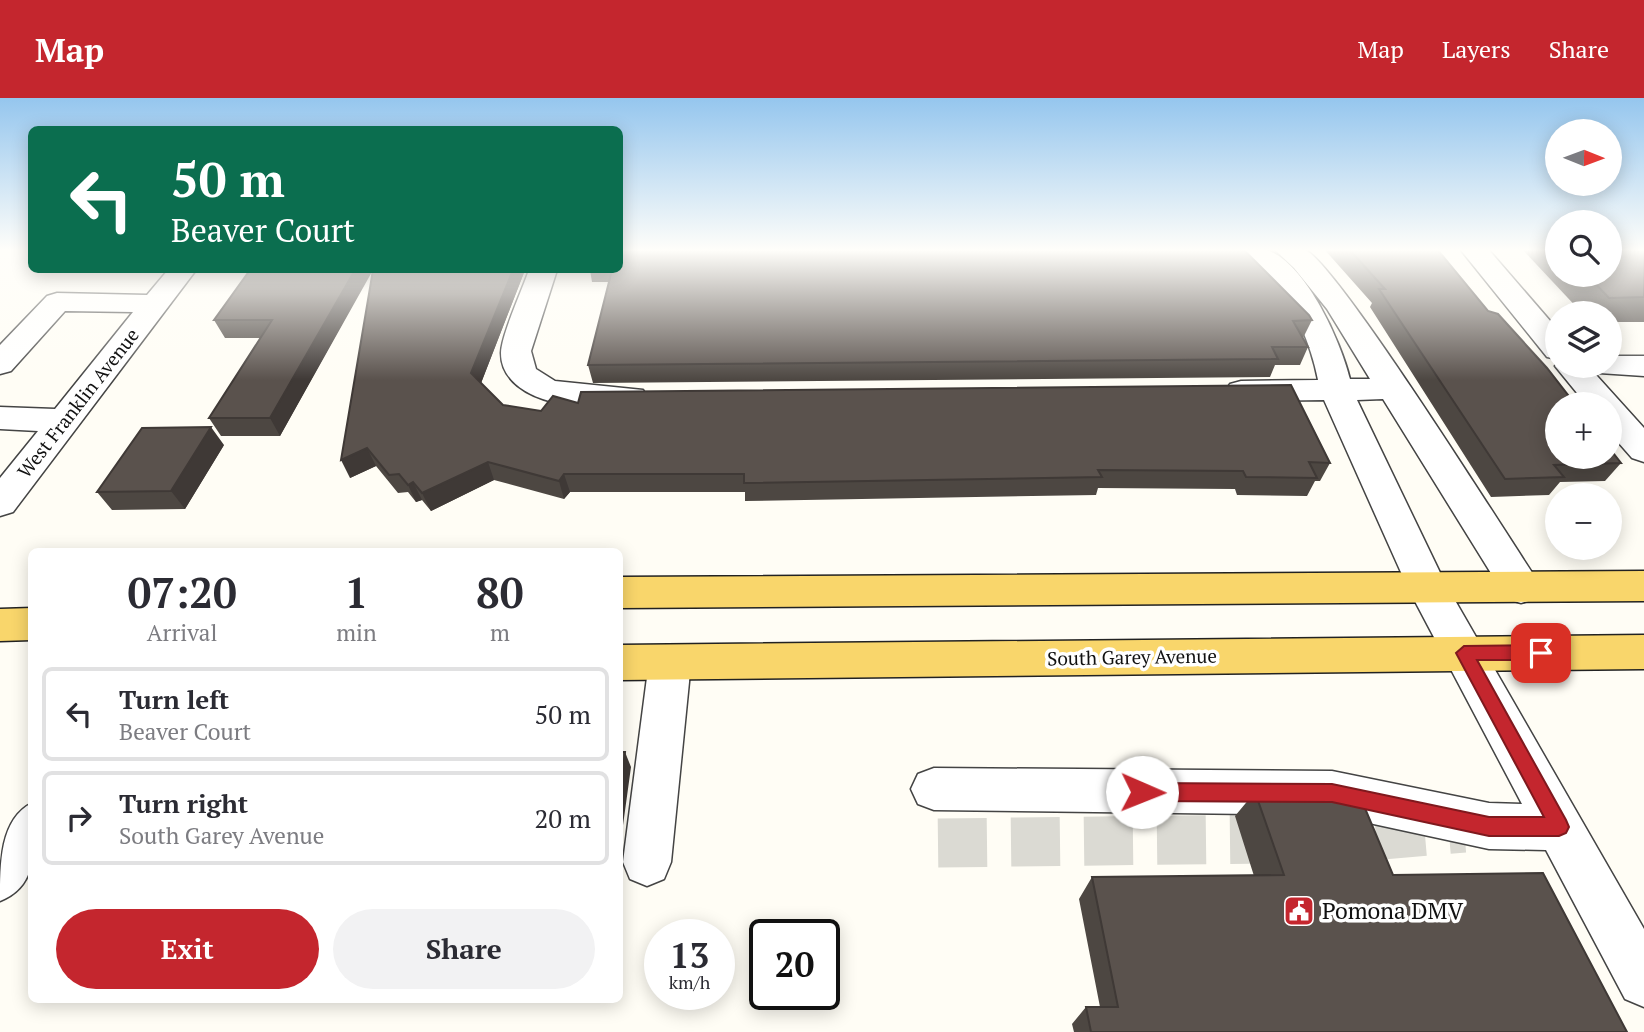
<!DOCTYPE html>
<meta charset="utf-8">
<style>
body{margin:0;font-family:"PT Serif",serif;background:#f2f2f3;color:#2b2b33;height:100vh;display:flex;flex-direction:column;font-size:26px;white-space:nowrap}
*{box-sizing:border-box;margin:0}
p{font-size:23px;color:#7c7c81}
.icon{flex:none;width:38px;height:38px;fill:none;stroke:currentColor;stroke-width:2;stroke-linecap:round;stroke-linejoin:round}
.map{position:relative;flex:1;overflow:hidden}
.details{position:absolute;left:28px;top:450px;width:595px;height:455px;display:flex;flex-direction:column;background:#fff;border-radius:10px;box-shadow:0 4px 18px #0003}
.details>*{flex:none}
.top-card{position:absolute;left:28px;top:28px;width:595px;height:147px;border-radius:10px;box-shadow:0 4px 18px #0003;background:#0b6e4f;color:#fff;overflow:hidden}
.needle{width:46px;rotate:91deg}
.fabs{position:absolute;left:1545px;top:21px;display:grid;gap:14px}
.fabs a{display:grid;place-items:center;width:77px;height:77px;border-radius:50%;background:#fff;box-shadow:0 4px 18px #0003;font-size:35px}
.speed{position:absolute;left:644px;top:821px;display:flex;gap:14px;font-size:35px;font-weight:700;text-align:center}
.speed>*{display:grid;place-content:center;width:91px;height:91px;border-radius:50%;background:#fff;box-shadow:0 4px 18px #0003;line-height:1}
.speed small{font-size:18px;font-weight:400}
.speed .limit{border:4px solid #111;border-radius:10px;background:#fff;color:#111}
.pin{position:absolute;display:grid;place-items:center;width:60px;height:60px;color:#fff;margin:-30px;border-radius:14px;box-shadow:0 4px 10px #0006}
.me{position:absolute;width:77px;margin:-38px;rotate:91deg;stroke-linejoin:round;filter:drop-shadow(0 0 5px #0008)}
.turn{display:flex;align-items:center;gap:24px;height:147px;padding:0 28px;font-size:32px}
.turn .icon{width:91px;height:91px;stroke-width:2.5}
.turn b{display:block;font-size:49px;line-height:60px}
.eta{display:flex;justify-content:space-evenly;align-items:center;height:119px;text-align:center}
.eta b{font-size:42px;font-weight:700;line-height:49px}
.primary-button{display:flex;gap:14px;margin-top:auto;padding:14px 28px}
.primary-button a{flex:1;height:80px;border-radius:42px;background:#c4262e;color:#fff;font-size:28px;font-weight:700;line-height:80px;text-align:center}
.primary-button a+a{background:#f2f2f3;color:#2b2b33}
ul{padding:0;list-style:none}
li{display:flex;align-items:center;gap:21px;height:94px;margin:0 14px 10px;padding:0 14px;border:4px solid #e1e1e2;border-radius:10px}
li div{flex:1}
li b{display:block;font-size:26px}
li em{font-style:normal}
header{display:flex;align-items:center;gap:42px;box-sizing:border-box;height:98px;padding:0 35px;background:#c4262e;color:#fff}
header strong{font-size:33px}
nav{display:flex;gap:38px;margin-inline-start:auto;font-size:24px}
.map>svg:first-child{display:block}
</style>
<header>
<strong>Map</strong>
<nav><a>Map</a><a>Layers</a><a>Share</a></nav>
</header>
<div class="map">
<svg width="1644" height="934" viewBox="0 0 1644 934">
<rect width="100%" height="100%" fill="#fffdf5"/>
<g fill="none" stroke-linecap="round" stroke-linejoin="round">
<path stroke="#dbdad3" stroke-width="49" stroke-dasharray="49 24" stroke-linecap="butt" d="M 938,745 L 1348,740 L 1464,730"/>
<g stroke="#444" stroke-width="3">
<path id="minor" d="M 1235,151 C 1244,151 1258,149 1267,152 C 1306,165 1341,244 1350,281 L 1370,281 L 1327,211 L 1294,170 L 1274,151 C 1283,151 1297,149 1305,152 C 1336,164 1505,434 1535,479 L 1541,490 L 1535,501 L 1521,505 L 1507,501 L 1383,301 L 1357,302 L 1445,485 L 1644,831 L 1644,909 L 1625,901 L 1546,752 L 1489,751 L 1332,717 L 934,712 L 918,706 L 911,691 L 918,676 L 934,670 L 1332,673 L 1489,705 L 1522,706 L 1408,490 L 1324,302 L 1241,303 L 1230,300 L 1225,293 L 1230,286 L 1241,283 L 1318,282 C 1311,246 1294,205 1268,179 C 1258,169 1243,163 1235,151 Z
M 1460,151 L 1488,151 L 1558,232 L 1558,261 L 1547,259 Z
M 168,172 L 196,172 L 13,414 L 0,418 L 0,380 L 38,333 L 0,331 L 0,309 L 55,311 L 133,214 L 65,213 L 11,273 L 0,276 L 0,247 L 47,198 L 57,195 L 147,197 Z
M 529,172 L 557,172 L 531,253 L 536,271 L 555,283 L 643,292 L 647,299 L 643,306 C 603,317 501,310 501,255 C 501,238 523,190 529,172 Z
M 1610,258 L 1644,258 L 1644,278 L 1599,275 L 1594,268 L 1610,268 Z
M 1558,265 L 1558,268 L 1588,268 L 1644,330 L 1644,364 L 1632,360 L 1610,335 L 1610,306 L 1586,306 L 1555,268 Z
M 670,547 L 685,552 L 691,564 L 671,764 L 664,781 L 647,788 L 630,781 L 623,764 L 649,564 L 655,552 Z
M 32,705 C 32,743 43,786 0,803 C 0,765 0,721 32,705 Z"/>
</g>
<g stroke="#222" stroke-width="3">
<path id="major" d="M 1644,473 L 1644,503 L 620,510 L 620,479 Z
M 32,510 L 32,542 L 0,543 L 0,511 Z
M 1644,537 L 1644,571 L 620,582 L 620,547 Z"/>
</g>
<use href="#minor" fill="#fff" fill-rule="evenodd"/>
<use href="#major" fill="#f9d66b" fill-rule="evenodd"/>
</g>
<path fill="#4d4742" d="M 1324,151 L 1437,151 L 1488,213 L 1621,365 L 1605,383 L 1560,384 L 1549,397 L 1491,399 L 1370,209 L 1372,205 Z
M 1522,151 L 1558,151 L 1558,177 L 1610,177 L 1644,151 L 1644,224 L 1610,224 L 1610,215 L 1582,215 Z
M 250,172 L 525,172 L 481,285 L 503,307 L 541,313 L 578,305 L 1330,365 L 1320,383 L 1315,383 L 1307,398 L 1237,397 L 1235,391 L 1098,390 L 1096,397 L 745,403 L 745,394 L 570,394 L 564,401 L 494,382 L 431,413 L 422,402 L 416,404 L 408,394 L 398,395 L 376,368 L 350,380 L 372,172 L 280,338 L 221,338 L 209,320 L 260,240 L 225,240 L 214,222 Z
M 590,172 L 620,172 L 1312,222 L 1303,240 L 1308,249 L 1300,267 L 1275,267 L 1270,279 L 593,285 L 588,267 L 609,184 L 592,184 Z
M 224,347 L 185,411 L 112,412 L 97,394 Z
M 1255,694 L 1393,777 L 1627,934 L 1074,934 L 1072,926 L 1086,909 L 1100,909 L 1079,801 L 1092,779 L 1254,778 L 1235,718 Z"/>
<path fill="#3f3936" d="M 355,172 L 373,172 L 280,338 L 270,320 Z
M 513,172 L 525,172 L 478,293 L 471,275 Z
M 211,329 L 224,347 L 185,411 L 171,393 Z
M 367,350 L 376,368 L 350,380 L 341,362 Z
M 488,364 L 494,382 L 431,413 L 422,395 Z
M 564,376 L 570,394 L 564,401 L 559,383 Z
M 413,384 L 422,402 L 416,404 L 408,387 Z
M 625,654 L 631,669 L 620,749 L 620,697 Z"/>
<path fill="#5a524d" stroke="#3f3936" stroke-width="2" d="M 620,151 L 1243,151 L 1309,217 L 1312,222 L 1293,223 L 1308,249 L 1272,249 L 1278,261 L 588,267 L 612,172 L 620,172 Z
M 1349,151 L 1437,151 L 1488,213 L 1498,216 L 1547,270 L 1575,306 L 1558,306 L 1558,359 L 1610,359 L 1610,351 L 1621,365 L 1554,367 L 1564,379 L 1505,381 L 1379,191 L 1385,191 Z
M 1610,151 L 1644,151 L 1644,199 L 1609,200 L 1587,177 L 1610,177 Z
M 250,172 L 355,172 L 270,320 L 209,320 L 272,222 L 214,222 Z
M 373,172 L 513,172 L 471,275 L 503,307 L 541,313 L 553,298 L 578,305 L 581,294 L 1291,287 L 1330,365 L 1309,364 L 1317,380 L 1246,379 L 1243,373 L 1098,372 L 1102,379 L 744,385 L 744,376 L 564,376 L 559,383 L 488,364 L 422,395 L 413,384 L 408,387 L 399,376 L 389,377 L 367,350 L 341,362 Z
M 211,329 L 171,393 L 97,394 L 142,330 Z
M 620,654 L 625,654 L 620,697 Z
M 1255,694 L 1359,696 L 1393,777 L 1543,775 L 1627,934 L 1091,934 L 1086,909 L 1118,909 L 1092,779 L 1284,777 Z"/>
<linearGradient id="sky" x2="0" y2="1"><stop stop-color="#95c6ee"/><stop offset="0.54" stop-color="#fffefa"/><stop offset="1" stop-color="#fffefa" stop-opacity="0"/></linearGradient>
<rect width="1644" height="282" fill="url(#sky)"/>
<path fill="#c4262e" stroke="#7f191e" stroke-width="2" d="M 1541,547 L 1550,555 L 1541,562 L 1477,562 L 1566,722 L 1569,729 L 1566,735 L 1559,738 L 1489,738 L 1332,704 L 1142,703 L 1135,700 L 1132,694 L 1135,688 L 1142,685 L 1332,686 L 1489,719 L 1544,719 L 1456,555 L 1464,548 Z"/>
<defs>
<g id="civic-square" transform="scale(1.575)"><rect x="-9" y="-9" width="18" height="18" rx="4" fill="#c4262e" stroke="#fff"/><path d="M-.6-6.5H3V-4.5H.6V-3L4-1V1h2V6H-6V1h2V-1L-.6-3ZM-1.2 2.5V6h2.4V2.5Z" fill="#fff"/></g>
</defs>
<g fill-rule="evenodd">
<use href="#civic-square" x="1299" y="813"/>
</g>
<g text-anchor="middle" stroke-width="7" stroke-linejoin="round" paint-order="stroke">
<g font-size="19" fill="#111" stroke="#fff">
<text transform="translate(78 305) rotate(-52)" y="7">West Franklin Avenue</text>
<text transform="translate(1132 559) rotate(-1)" y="7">South Garey Avenue</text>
</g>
<g font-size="23" fill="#111" stroke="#fff" text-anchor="start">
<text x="1322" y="821">Pomona DMV</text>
</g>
</g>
</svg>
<div class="fabs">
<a><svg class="needle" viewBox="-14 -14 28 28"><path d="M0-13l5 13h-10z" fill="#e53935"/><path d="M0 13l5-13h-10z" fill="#7c7c81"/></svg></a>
<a><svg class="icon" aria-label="search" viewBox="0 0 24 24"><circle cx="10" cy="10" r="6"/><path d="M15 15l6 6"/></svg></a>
<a><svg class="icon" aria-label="layers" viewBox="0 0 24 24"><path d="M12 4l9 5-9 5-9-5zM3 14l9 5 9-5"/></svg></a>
<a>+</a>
<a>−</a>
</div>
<div class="speed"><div>13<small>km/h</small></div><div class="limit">20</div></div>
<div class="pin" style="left:1541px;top:555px;background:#d93025"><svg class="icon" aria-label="arrive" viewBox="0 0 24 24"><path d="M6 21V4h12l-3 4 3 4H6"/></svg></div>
<svg class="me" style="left:1142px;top:694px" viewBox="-20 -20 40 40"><circle r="19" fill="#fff"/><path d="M0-13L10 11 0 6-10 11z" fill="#c4262e"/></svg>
<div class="top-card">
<div class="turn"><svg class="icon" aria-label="left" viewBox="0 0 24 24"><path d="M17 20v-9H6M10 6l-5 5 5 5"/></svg><div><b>50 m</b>Beaver Court</div></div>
</div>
<section class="details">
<div class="eta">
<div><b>07:20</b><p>Arrival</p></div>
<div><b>1</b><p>min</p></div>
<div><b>80</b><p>m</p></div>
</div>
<ul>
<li><svg class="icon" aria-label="left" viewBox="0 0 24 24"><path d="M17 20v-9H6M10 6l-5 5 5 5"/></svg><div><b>Turn left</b><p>Beaver Court</p></div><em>50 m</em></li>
<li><svg class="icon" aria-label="right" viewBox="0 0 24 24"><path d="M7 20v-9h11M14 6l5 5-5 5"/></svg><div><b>Turn right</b><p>South Garey Avenue</p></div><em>20 m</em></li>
</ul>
<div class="primary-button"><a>Exit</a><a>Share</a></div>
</section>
</div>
